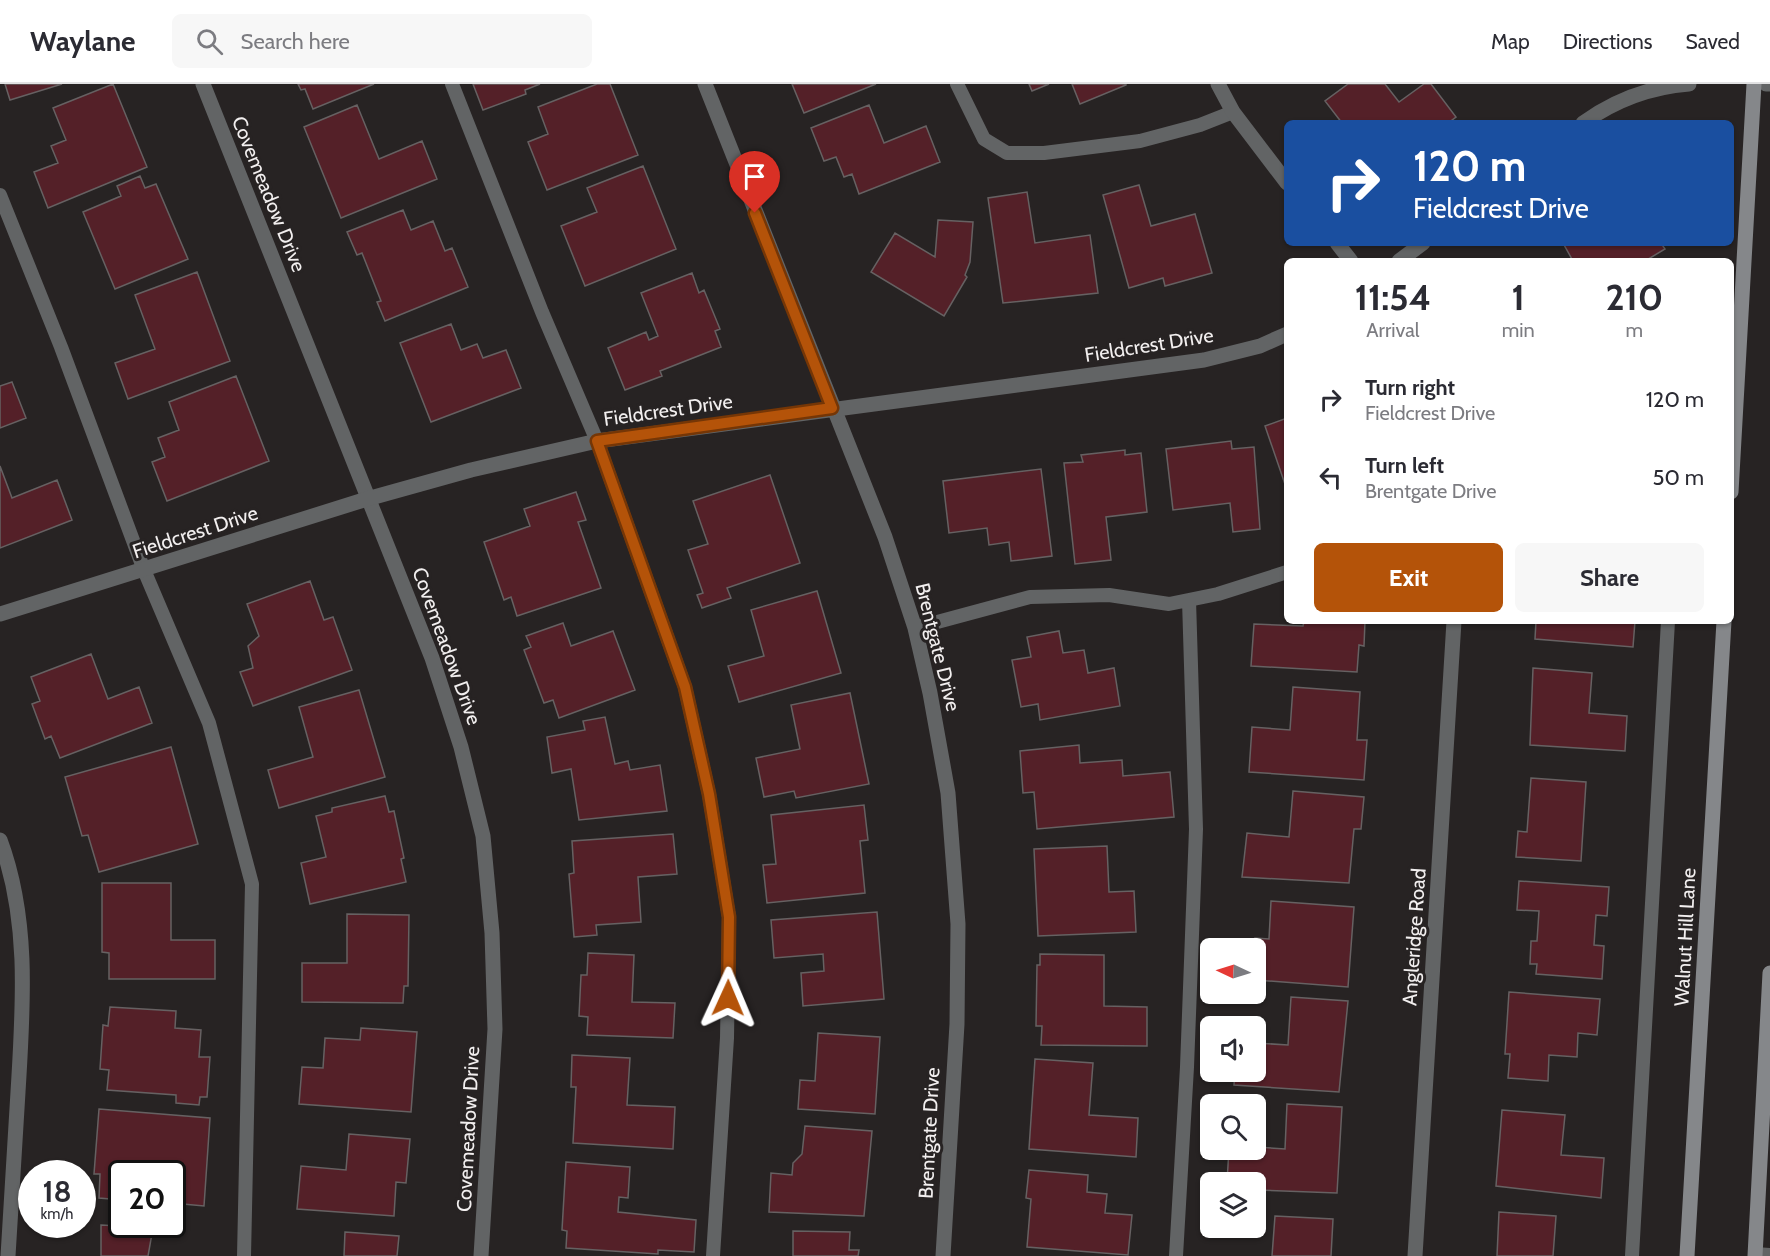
<!DOCTYPE html>
<style>
body{margin:0;font-family:Cabin,sans-serif;background:#f7f7f7;color:#2b2b33;height:100vh;display:flex;flex-direction:column;font-size:22px;white-space:nowrap}
*{box-sizing:border-box;margin:0}
p{font-size:20px;color:#7c7c81}
.icon{flex:none;width:33px;height:33px;fill:none;stroke:currentColor;stroke-width:2;stroke-linecap:round;stroke-linejoin:round}
.map{position:relative;flex:1;overflow:hidden}
.side{position:absolute;left:1284px;top:174px;width:450px;height:366px;display:flex;flex-direction:column;background:#fff;border-radius:9px;box-shadow:0 2px 4px #0004}
.side>*{flex:none}
.banner{position:absolute;left:1284px;top:36px;width:450px;height:126px;border-radius:9px;box-shadow:0 2px 4px #0004;background:#1a4fa0;color:#fff;overflow:hidden}
.needle{width:39px;rotate:274deg}
.fabs{position:absolute;left:1200px;top:854px;display:grid;gap:12px}
.fabs a{display:grid;place-items:center;width:66px;height:66px;border-radius:9px;background:#fff;box-shadow:0 2px 4px #0004;font-size:30px}
.speed{position:absolute;left:18px;top:1076px;display:flex;gap:12px;font-size:30px;font-weight:700;text-align:center}
.speed>*{display:grid;place-content:center;width:78px;height:78px;border-radius:50%;background:#fff;box-shadow:0 2px 4px #0004;line-height:1}
.speed small{font-size:15px;font-weight:400}
.speed .limit{border:3px solid #111;border-radius:9px;background:#fff;color:#111}
.pin{position:absolute;display:grid;place-items:center;width:51px;height:51px;color:#fff;margin:-62px -26px;border-radius:50% 50% 50% 0;rotate:-45deg;box-shadow:0 0 6px #0007}
.pin .icon{rotate:45deg}
.me{position:absolute;width:66px;margin:-33px;rotate:1deg;stroke-linejoin:round;filter:drop-shadow(0 0 4px #0008)}
.turn{display:flex;align-items:center;gap:21px;height:126px;padding:0 30px;font-size:27px}
.turn .icon{width:78px;height:78px;stroke-width:2.5}
.turn b{display:block;font-size:42px;line-height:51px}
.eta{display:flex;justify-content:space-evenly;align-items:center;height:102px;text-align:center}
.eta b{font-size:36px;font-weight:700;line-height:42px}
.primary-button{display:flex;gap:12px;margin-top:auto;padding:12px 30px}
.primary-button a{flex:1;height:69px;border-radius:9px;background:#b45309;color:#fff;font-size:24px;font-weight:700;line-height:69px;text-align:center}
.primary-button a+a{background:#f7f7f7;color:#2b2b33}
ul{padding:0;list-style:none}
li{display:flex;align-items:center;gap:18px;height:78px;padding:0 30px}
li div{flex:1}
li b{display:block;font-size:22px}
li em{font-style:normal}
header{display:flex;align-items:center;gap:36px;box-sizing:border-box;height:84px;padding:0 30px;background:#fff;border-bottom:2px solid #e1e1e2}
header strong{font-size:28px}
nav{display:flex;gap:33px;margin-inline-start:auto;font-size:21px}
.search{width:420px;height:54px;background:#f7f7f7;display:flex;align-items:center;gap:15px;box-sizing:border-box;padding:0 21px;border-radius:9px;color:#7c7c81;font-size:22px}
.map>svg:first-child{display:block}
</style>
<header>
<strong>Waylane</strong>
<div class="search"><svg class="icon" aria-label="search" viewBox="0 0 24 24"><circle cx="10" cy="10" r="6"/><path d="M15 15l6 6"/></svg>Search here</div>
<nav><a>Map</a><a>Directions</a><a>Saved</a></nav>
</header>
<div class="map">
<svg width="1770" height="1172" viewBox="0 0 1770 1172">
<rect width="100%" height="100%" fill="#272323"/>
<path fill="#542028" stroke="#666162" stroke-width="1.5" d="M 5,0 L 62,0 L 10,16 Z
M 113,0 L 147,83 L 48,124 L 34,88 L 58,79 L 51,62 L 66,56 L 53,24 Z
M 298,0 L 374,0 L 313,25 L 305,5 L 301,6 Z
M 473,0 L 540,0 L 525,6 L 526,10 L 483,26 Z
M 597,0 L 610,0 L 638,71 L 547,106 L 528,58 L 548,50 L 538,23 Z
M 792,0 L 876,0 L 804,29 Z
M 1029,0 L 1049,0 L 1032,7 Z
M 1072,0 L 1126,0 L 1126,1 L 1080,20 Z
M 1348,0 L 1385,0 L 1399,18 L 1424,0 L 1431,0 L 1456,33 L 1448,39 L 1342,39 L 1325,17 Z
M 357,21 L 379,75 L 422,57 L 437,95 L 341,134 L 304,43 Z
M 869,21 L 884,59 L 926,42 L 940,78 L 859,110 L 852,90 L 844,93 L 836,73 L 824,77 L 811,44 Z
M 643,82 L 676,165 L 585,202 L 561,142 L 597,128 L 587,104 Z
M 140,92 L 145,104 L 156,100 L 188,175 L 115,205 L 83,128 L 121,112 L 117,102 Z
M 1139,101 L 1151,142 L 1195,130 L 1212,189 L 1165,202 L 1163,194 L 1129,204 L 1103,111 Z
M 1027,108 L 1035,159 L 1090,151 L 1098,209 L 1003,219 L 988,114 Z
M 403,126 L 411,146 L 433,137 L 445,167 L 452,164 L 468,203 L 385,237 L 377,218 L 381,217 L 362,169 L 357,171 L 347,148 Z
M 938,136 L 973,138 L 970,178 L 965,191 L 967,193 L 944,232 L 871,188 L 895,149 L 935,173 Z
M 1563,159 L 1661,159 L 1665,165 L 1645,177 L 1573,177 Z
M 197,188 L 230,277 L 128,315 L 115,279 L 155,265 L 135,211 Z
M 692,189 L 699,209 L 704,206 L 720,245 L 715,247 L 721,263 L 660,287 L 662,292 L 625,306 L 608,264 L 646,248 L 649,256 L 658,252 L 641,209 Z
M 451,240 L 461,266 L 477,260 L 483,274 L 506,266 L 521,304 L 431,338 L 400,259 Z
M 236,292 L 269,377 L 167,417 L 152,378 L 165,373 L 158,354 L 179,346 L 169,318 Z
M 12,298 L 26,334 L 0,344 L 0,302 Z
M 1287,334 L 1287,406 L 1265,342 Z
M 1231,357 L 1232,365 L 1254,363 L 1260,445 L 1233,448 L 1230,419 L 1173,426 L 1166,365 Z
M 1125,366 L 1125,371 L 1141,369 L 1147,428 L 1106,433 L 1111,476 L 1075,480 L 1064,379 L 1083,378 L 1081,371 Z
M 0,382 L 12,414 L 57,396 L 72,436 L 0,464 Z
M 1041,385 L 1052,472 L 1011,477 L 1009,458 L 989,461 L 987,444 L 949,449 L 943,397 Z
M 770,391 L 800,479 L 727,504 L 731,514 L 702,524 L 697,511 L 703,509 L 688,466 L 708,460 L 693,417 Z
M 576,408 L 586,436 L 578,438 L 601,504 L 517,532 L 511,513 L 504,516 L 484,458 L 530,442 L 524,425 Z
M 310,497 L 324,536 L 333,533 L 352,586 L 253,622 L 240,588 L 253,584 L 248,562 L 259,552 L 247,520 Z
M 817,507 L 841,589 L 739,618 L 728,582 L 764,572 L 751,526 Z
M 1304,537 L 1365,537 L 1364,562 L 1359,561 L 1357,588 L 1251,582 L 1254,540 L 1303,542 Z
M 1536,537 L 1635,537 L 1633,563 L 1535,555 Z
M 563,539 L 571,562 L 613,547 L 635,606 L 559,634 L 553,616 L 544,619 L 524,566 L 531,563 L 526,552 Z
M 1059,547 L 1063,569 L 1084,566 L 1088,589 L 1114,584 L 1120,622 L 1040,636 L 1038,620 L 1021,623 L 1012,576 L 1031,573 L 1027,553 Z
M 91,570 L 108,615 L 139,603 L 152,639 L 60,674 L 51,652 L 45,655 L 32,620 L 40,617 L 31,593 Z
M 1533,584 L 1592,589 L 1589,629 L 1627,632 L 1625,667 L 1530,661 Z
M 1293,603 L 1360,608 L 1357,656 L 1367,656 L 1364,696 L 1249,688 L 1252,643 L 1290,646 Z
M 359,606 L 385,693 L 279,724 L 268,686 L 313,673 L 299,623 Z
M 850,609 L 869,700 L 796,714 L 794,707 L 764,713 L 756,674 L 800,665 L 791,621 Z
M 605,633 L 615,680 L 628,677 L 630,686 L 660,681 L 667,727 L 579,736 L 571,685 L 552,689 L 547,653 L 585,646 L 583,637 Z
M 1079,661 L 1080,679 L 1122,676 L 1123,692 L 1170,688 L 1174,733 L 1037,745 L 1034,708 L 1023,709 L 1020,667 Z
M 171,663 L 198,760 L 99,788 L 88,751 L 82,752 L 65,693 Z
M 1531,694 L 1586,698 L 1581,777 L 1516,773 L 1518,747 L 1527,748 Z
M 1293,707 L 1364,713 L 1361,745 L 1354,745 L 1349,799 L 1242,793 L 1247,749 L 1289,753 Z
M 385,712 L 389,728 L 394,727 L 404,774 L 401,775 L 406,798 L 310,820 L 301,779 L 326,773 L 316,732 L 332,728 L 332,724 Z
M 864,721 L 868,756 L 860,757 L 865,809 L 767,819 L 763,781 L 776,780 L 771,731 Z
M 673,750 L 677,790 L 638,793 L 641,838 L 596,841 L 597,851 L 574,853 L 569,790 L 574,789 L 572,757 Z
M 1107,762 L 1109,808 L 1134,807 L 1136,848 L 1038,852 L 1034,765 Z
M 1519,797 L 1609,803 L 1607,832 L 1596,831 L 1594,861 L 1604,862 L 1602,895 L 1536,890 L 1537,880 L 1530,880 L 1531,857 L 1537,857 L 1539,827 L 1517,826 Z
M 102,799 L 171,799 L 171,856 L 215,856 L 215,895 L 109,895 L 109,869 L 102,868 Z
M 1271,817 L 1354,823 L 1348,903 L 1256,896 L 1255,854 L 1269,855 Z
M 877,828 L 884,915 L 803,922 L 801,889 L 824,887 L 823,870 L 774,874 L 771,836 Z
M 347,830 L 409,831 L 408,902 L 404,902 L 403,919 L 302,918 L 302,879 L 347,879 Z
M 588,869 L 634,871 L 632,918 L 675,919 L 673,954 L 587,951 L 588,933 L 579,932 L 581,891 L 587,891 Z
M 1040,870 L 1104,871 L 1104,922 L 1147,923 L 1147,962 L 1041,961 L 1042,942 L 1036,942 L 1037,881 L 1040,881 Z
M 1509,908 L 1600,915 L 1597,951 L 1578,949 L 1577,973 L 1549,971 L 1548,997 L 1508,994 L 1510,970 L 1505,970 Z
M 1291,913 L 1348,917 L 1339,1008 L 1234,1001 L 1235,987 L 1256,987 L 1256,959 L 1288,961 Z
M 110,923 L 176,927 L 175,944 L 201,946 L 199,973 L 210,973 L 207,1013 L 200,1013 L 199,1021 L 176,1019 L 176,1011 L 107,1006 L 109,986 L 100,985 L 103,941 L 108,942 Z
M 361,944 L 417,948 L 411,1028 L 299,1020 L 302,983 L 323,984 L 325,954 L 360,956 Z
M 818,949 L 880,953 L 875,1030 L 798,1025 L 800,996 L 815,997 Z
M 572,971 L 630,974 L 627,1021 L 675,1023 L 673,1065 L 573,1059 L 576,1003 L 571,1003 Z
M 1035,975 L 1093,979 L 1089,1031 L 1138,1034 L 1136,1073 L 1029,1065 Z
M 1287,1020 L 1342,1023 L 1337,1109 L 1256,1106 L 1256,1098 L 1227,1098 L 1229,1065 L 1256,1065 L 1256,1063 L 1285,1065 Z
M 99,1025 L 210,1034 L 204,1122 L 172,1119 L 172,1089 L 122,1089 L 122,1116 L 99,1114 L 100,1090 L 94,1090 Z
M 1502,1026 L 1565,1031 L 1561,1071 L 1604,1074 L 1601,1114 L 1496,1102 Z
M 805,1042 L 872,1047 L 864,1132 L 769,1128 L 771,1089 L 792,1091 L 793,1079 L 802,1070 Z
M 349,1050 L 410,1055 L 406,1099 L 396,1098 L 394,1132 L 297,1125 L 301,1082 L 346,1086 Z
M 566,1078 L 630,1083 L 628,1114 L 619,1113 L 618,1128 L 696,1136 L 694,1168 L 658,1166 L 658,1170 L 566,1164 L 567,1147 L 562,1146 Z
M 1029,1086 L 1088,1091 L 1087,1108 L 1107,1110 L 1105,1129 L 1132,1131 L 1128,1171 L 1027,1163 L 1031,1115 L 1026,1114 Z
M 1499,1128 L 1556,1132 L 1553,1172 L 1497,1172 Z
M 1275,1132 L 1333,1135 L 1331,1172 L 1272,1172 Z
M 101,1141 L 153,1144 L 148,1172 L 101,1172 Z
M 793,1147 L 850,1148 L 849,1166 L 859,1166 L 858,1172 L 793,1172 Z
M 345,1148 L 399,1152 L 397,1172 L 344,1172 Z"/>
<g fill="none" stroke-linecap="round" stroke-linejoin="round">
<path stroke="#626465" stroke-width="14" d="M 452,0 L 542,228 L 597,357 L 685,603 L 709,710 L 729,833 L 727,954 L 713,1172
M 957,0 L 984,55 L 1007,69 L 1044,69 L 1140,57 L 1200,41 L 1233,28
M 0,111 L 61,263 L 144,486 L 209,639 L 252,800 L 244,1172
M 915,544 L 1030,513 L 1109,511 L 1169,520 L 1218,510 L 1287,488
M 1755,1170 L 1770,1171
M 1176,1172 L 1187,983 L 1196,745 L 1189,516
M 1632,1172 L 1668,537"/>
<path stroke="#626465" stroke-width="15" d="M 203,0 L 432,574 L 461,663 L 483,752 L 492,849 L 495,945 L 481,1172
M 705,0 L 885,453 L 915,544 L 930,609 L 948,709 L 958,840 L 957,940 L 943,1172
M 1218,0 L 1233,28 L 1287,99
M 1337,159 L 1351,177
M 0,756 C 30,836 23,924 18,1008 C 15,1063 11,1117 8,1172
M 1415,1172 L 1454,537"/>
<path stroke="#626465" stroke-width="15" d="M 1766,0 L 1770,0
M 1583,39 C 1615,16 1650,3 1689,0
M 1399,177 L 1423,159
M 0,530 L 367,415 L 471,386 L 597,357 L 1204,276 L 1260,262 L 1287,250"/>
<path stroke="#85878a" stroke-width="15" d="M 1731,408 L 1754,0
M 1687,1172 L 1724,537
M 1755,1172 L 1770,889"/>
</g>
<g fill="none" stroke-linecap="round" stroke-linejoin="round">
<g stroke="#753606" stroke-width="15">
<path id="route" d="M 728,914 L 729,833 L 709,710 L 685,603 L 597,357 L 832,324 L 755,129"/>
</g>
<use href="#route" stroke="#b45309" stroke-width="10"/>
</g>
<g text-anchor="middle" stroke-width="6" stroke-linejoin="round" paint-order="stroke">
<g font-size="20" fill="#f2efef" stroke="#272323">
<text transform="translate(269 110) rotate(68)" y="7">Covemeadow Drive</text>
<text transform="translate(1149 261) rotate(-9)" y="7">Fieldcrest Drive</text>
<text transform="translate(668 326) rotate(-8)" y="7">Fieldcrest Drive</text>
<text transform="translate(195 448) rotate(-18)" y="7">Fieldcrest Drive</text>
<text transform="translate(447 562) rotate(70)" y="7">Covemeadow Drive</text>
<text transform="translate(938 563) rotate(76)" y="7">Brentgate Drive</text>
<text transform="translate(1414 853) rotate(-86)" y="7">Angleridge Road</text>
<text transform="translate(1685 853) rotate(-87)" y="7">Walnut Hill Lane</text>
<text transform="translate(468 1045) rotate(-87)" y="7">Covemeadow Drive</text>
<text transform="translate(929 1049) rotate(-87)" y="7">Brentgate Drive</text>
</g>
</g>
</svg>
<div class="fabs">
<a><svg class="needle" viewBox="-14 -14 28 28"><path d="M0-13l5 13h-10z" fill="#e53935"/><path d="M0 13l5-13h-10z" fill="#7c7c81"/></svg></a>
<a><svg class="icon" aria-label="sound" viewBox="0 0 24 24"><path d="M4 9h4l5-4v14l-5-4H4zM17 9q2 3 0 6"/></svg></a>
<a><svg class="icon" aria-label="search" viewBox="0 0 24 24"><circle cx="10" cy="10" r="6"/><path d="M15 15l6 6"/></svg></a>
<a><svg class="icon" aria-label="layers" viewBox="0 0 24 24"><path d="M12 4l9 5-9 5-9-5zM3 14l9 5 9-5"/></svg></a>
</div>
<div class="speed"><div>18<small>km/h</small></div><div class="limit">20</div></div>
<div class="pin" style="left:755px;top:129px;background:#d93025"><svg class="icon" aria-label="arrive" viewBox="0 0 24 24"><path d="M6 21V4h12l-3 4 3 4H6"/></svg></div>
<svg class="me" style="left:728px;top:914px" viewBox="-20 -20 40 40"><path d="M0-17L14 15 0 8-14 15z" fill="#b45309" stroke="#fff" stroke-width="4"/></svg>
<div class="banner">
<div class="turn"><svg class="icon" aria-label="right" viewBox="0 0 24 24"><path d="M7 20v-9h11M14 6l5 5-5 5"/></svg><div><b>120 m</b>Fieldcrest Drive</div></div>
</div>
<section class="side">
<div class="eta">
<div><b>11:54</b><p>Arrival</p></div>
<div><b>1</b><p>min</p></div>
<div><b>210</b><p>m</p></div>
</div>
<ul>
<li><svg class="icon" aria-label="right" viewBox="0 0 24 24"><path d="M7 20v-9h11M14 6l5 5-5 5"/></svg><div><b>Turn right</b><p>Fieldcrest Drive</p></div><em>120 m</em></li>
<li><svg class="icon" aria-label="left" viewBox="0 0 24 24"><path d="M17 20v-9H6M10 6l-5 5 5 5"/></svg><div><b>Turn left</b><p>Brentgate Drive</p></div><em>50 m</em></li>
</ul>
<div class="primary-button"><a>Exit</a><a>Share</a></div>
</section>
</div>
